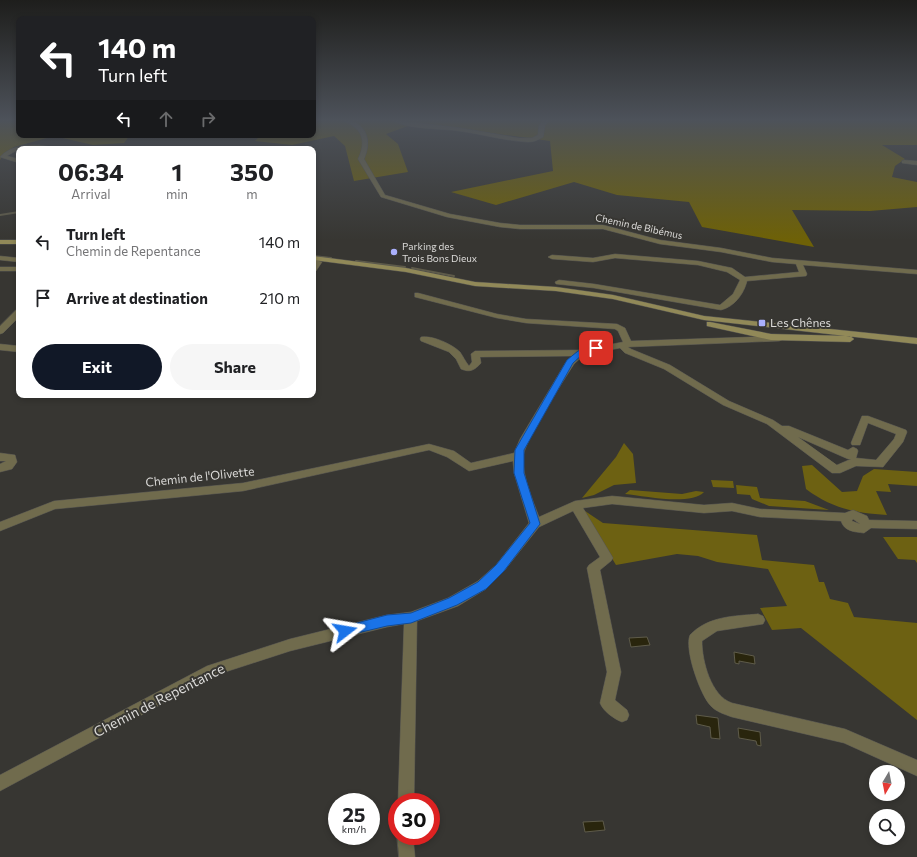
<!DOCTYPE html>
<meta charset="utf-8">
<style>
body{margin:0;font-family:Commissioner,sans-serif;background:#f6f6f6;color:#202124;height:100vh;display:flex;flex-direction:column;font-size:15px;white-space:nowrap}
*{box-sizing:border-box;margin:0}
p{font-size:13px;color:#757577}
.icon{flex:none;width:22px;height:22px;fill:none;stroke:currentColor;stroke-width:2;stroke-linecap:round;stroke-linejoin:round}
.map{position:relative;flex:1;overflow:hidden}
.side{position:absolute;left:16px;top:146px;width:300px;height:252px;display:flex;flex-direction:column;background:#fff;border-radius:8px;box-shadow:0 2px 6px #0003}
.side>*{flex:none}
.top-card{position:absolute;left:16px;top:16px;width:300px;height:122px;border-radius:8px;box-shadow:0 2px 6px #0003;background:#202124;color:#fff;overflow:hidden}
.needle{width:26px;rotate:190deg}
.fabs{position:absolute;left:869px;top:765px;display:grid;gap:8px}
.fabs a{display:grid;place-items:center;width:36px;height:36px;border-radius:50%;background:#fff;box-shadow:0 2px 6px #0003;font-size:20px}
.speed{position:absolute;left:328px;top:793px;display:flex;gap:8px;font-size:20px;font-weight:700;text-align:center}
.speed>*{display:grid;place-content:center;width:52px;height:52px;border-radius:50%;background:#fff;box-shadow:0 2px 6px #0003;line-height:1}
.speed small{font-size:10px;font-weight:400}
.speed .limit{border:6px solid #d22;background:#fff;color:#111}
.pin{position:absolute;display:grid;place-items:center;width:34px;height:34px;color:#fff;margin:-17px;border-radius:8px;box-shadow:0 2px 6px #0006}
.me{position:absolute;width:44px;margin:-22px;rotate:76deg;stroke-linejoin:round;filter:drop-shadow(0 0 3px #0008)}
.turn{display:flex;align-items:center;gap:14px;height:84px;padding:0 16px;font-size:18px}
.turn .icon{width:52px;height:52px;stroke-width:2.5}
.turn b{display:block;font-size:28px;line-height:34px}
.lanes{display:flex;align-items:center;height:38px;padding:0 16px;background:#0003;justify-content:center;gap:20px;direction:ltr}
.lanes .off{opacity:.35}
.eta{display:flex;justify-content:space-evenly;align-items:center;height:68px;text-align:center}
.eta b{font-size:24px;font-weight:700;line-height:28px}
.action{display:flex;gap:8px;margin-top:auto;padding:8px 16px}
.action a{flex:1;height:46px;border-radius:24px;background:#111827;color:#fff;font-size:16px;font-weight:700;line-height:46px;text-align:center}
.action a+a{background:#f6f6f6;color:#202124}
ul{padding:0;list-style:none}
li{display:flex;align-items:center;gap:12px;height:56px;padding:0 16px}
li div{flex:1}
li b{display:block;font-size:15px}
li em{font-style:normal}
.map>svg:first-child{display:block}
</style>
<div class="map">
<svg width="917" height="857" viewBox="0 0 917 857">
<rect width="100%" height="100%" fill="#373632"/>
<path fill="#6d6112" d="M 624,443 L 633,454 L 636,483 L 614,485 L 594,495 L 582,498 L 616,457 Z
M 812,465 L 842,492 L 857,491 L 863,476 L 874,469 L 917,472 L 917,486 L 888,484 L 891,492 L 876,491 L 887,515 C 855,513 831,508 806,489 L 802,466 Z
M 711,480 L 733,481 L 734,488 L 713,487 Z
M 736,485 L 757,487 L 760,498 L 805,501 L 829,510 L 769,506 L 752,499 L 750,495 L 737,494 Z
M 630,490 L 682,494 L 696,491 L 704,492 C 691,506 644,496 625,494 Z
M 582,509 L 603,523 L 757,535 L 762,560 L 814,565 L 819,582 L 824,582 L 830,599 L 848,603 L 854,617 L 917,623 L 917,720 L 801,628 L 772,630 L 760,608 L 787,606 L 768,569 L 717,562 L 698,556 L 677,554 L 616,565 Z
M 883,537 L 917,537 L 917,563 L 915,560 L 898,559 Z"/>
<path fill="#6e6107" d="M 0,120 L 19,120 L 19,135 L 130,135 L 124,143 L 93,145 L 54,136 L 14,147 L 3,154 L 0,160 Z
M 313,120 L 917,120 L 917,145 L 882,145 L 905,159 L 895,166 L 892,177 L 917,182 L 917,207 L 870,211 L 792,210 L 814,247 L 702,227 L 689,202 L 617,195 L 574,182 L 496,205 L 451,192 L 553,171 L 550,141 L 416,123 L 386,134 L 398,144 L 408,172 L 354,181 L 345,146 L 334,136 L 292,145 L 255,141 L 261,135 L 313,135 Z"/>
<path fill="#29250d" stroke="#5e5b4a" d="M 647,637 L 650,645 L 631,647 L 629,638 Z
M 734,652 L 754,656 L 755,664 L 739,661 L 739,664 L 735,663 Z
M 696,715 L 718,718 L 720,739 L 711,738 L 710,727 L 697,724 Z
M 738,728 L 760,732 L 761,746 L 757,745 L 756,741 L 739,738 Z
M 603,821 L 605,830 L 585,832 L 583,822 Z"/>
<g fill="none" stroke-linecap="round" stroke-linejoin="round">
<path stroke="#5e5b4a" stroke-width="2" d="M 0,215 L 19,212
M 313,256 L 331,258
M 356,261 L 405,267
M 412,268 L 454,276"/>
<g stroke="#555450" stroke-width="1">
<path id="minor" d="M 342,120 C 365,120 373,139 364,159 L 385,195 L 450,214 L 500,223 L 520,225 L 603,225 L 660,240 L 721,248 L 772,258 L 917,270 L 917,274 L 803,265 L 807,274 L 806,276 L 747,281 C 744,294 734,307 721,310 L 594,288 L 556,284 L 555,282 L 559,280 L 594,284 L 720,305 L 733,294 L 740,280 L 727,272 L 698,265 L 615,258 L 593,262 L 552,259 L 548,257 L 552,255 L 593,258 L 615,254 L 698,261 L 732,268 L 745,277 L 799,272 L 796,264 L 772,262 L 721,252 L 660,244 L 603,229 L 520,229 L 500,227 L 447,217 L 381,197 L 358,159 C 364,147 365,134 353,126 C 350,123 345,122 342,120 Z
M 392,120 L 460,128 L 519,138 L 532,138 L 538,135 L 539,126 L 543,120 L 550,120 L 545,125 L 543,137 C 538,140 534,142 528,142 C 505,141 482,134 459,131 C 440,128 408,130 392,120 Z
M 39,145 L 64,149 L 19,149 L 7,156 L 19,159 L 19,163 L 0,157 C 10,146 25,145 39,145 Z
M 904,160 L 917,161 L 917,165 L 902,163 L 902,161 Z
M 0,256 L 19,258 L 19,262 L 0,260 Z
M 315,260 L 322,262 L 316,271 L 313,271 L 313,264 Z
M 0,267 L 19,267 L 19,271 L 0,271 Z
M 415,293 L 418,293 L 497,314 L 526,319 L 617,324 L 625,328 L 631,341 L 782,336 L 783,338 L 782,340 L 779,341 L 628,347 L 631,349 L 670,365 L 729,401 L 773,420 L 782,426 L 789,426 L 848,450 L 853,447 L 857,449 L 858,451 L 856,458 L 876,460 L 894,439 L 896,434 L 868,423 L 860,445 L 852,445 L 851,443 L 862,416 L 868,416 L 906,430 L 907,432 L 903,442 L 883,467 L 856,466 L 840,473 L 832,473 L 767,424 L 723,405 L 664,369 L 625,353 L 620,348 L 584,355 L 574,364 C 564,380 523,443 523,458 C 523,478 532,498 539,517 L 575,501 L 612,496 L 704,505 L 732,503 L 760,509 L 845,513 L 853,510 L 867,516 L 869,520 L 917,521 L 917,529 L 871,528 L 864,533 C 854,532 844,531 841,521 L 760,517 L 732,511 L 704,513 L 612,504 L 583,508 L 613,558 L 611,561 L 600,570 L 621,672 L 615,700 L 627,710 L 629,715 L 627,720 L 622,722 C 614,719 603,711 600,703 L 607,672 L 587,568 L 589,565 L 600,557 L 573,511 L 539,527 L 504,571 L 486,589 L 458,606 L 417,621 L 414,802 L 398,802 L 404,624 L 387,627 L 290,651 L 216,675 L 0,791 L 0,775 L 207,666 L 290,639 L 387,615 L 411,612 L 448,598 L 478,581 L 496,565 L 529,523 L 514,473 L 513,461 L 469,471 L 447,457 L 429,450 L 243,491 L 55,509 L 0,531 L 0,522 L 54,501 L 243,483 L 429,444 L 454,451 L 471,463 L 514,453 L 520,439 L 566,362 L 572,356 L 480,357 L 481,363 C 475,370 470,373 461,369 L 456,359 L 449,352 L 421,341 L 420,339 L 421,337 C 432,335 452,344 460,352 C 463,356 465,361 469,366 L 472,362 L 471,354 L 475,351 L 581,350 L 623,342 L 618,331 L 615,329 L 526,323 L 497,318 L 415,297 ZM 798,437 L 848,459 L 851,459 L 837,465 ZM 853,519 L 860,524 L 852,521 Z
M 16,310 L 19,310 L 19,317 L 3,333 L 0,334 L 0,326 Z
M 0,344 L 19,346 L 19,352 L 0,350 Z
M 0,453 L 15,455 L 17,462 L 12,469 L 0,472 L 0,464 L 6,461 L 0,461 Z
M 758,614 L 763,616 L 765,620 L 763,624 L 717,631 L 702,641 C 702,661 711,696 732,703 L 845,729 L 917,760 L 917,776 L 844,743 L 732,717 C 724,714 716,712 710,705 C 700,694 684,649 690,635 C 708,616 734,616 758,614 Z
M 397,835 L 413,836 L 415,857 L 399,857 Z"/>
</g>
<g stroke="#555450" stroke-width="1">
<path id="secondary" d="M 0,240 L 19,240 L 19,244 L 0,244 Z
M 313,256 L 406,268 L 475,282 L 556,287 L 613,295 L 704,316 L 917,338 L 917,344 L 704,320 L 613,299 L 556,291 L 475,286 L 406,272 L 313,260 Z
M 707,322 L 710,322 L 771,334 L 850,336 L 854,339 L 850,342 L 771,340 L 707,326 Z"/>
</g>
<use href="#minor" fill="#706b4d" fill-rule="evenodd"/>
<use href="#secondary" fill="#918958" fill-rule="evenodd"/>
</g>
<linearGradient id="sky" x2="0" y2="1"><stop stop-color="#1e1e1c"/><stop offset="0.5" stop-color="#4d525a"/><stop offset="1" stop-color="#4d525a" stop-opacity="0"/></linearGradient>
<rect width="917" height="240" fill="url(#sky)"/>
<path fill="#1a73e8" stroke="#114b97" d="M 596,346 L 599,347 L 599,350 L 583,354 L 573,363 L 524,450 L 524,473 L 540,524 L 504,571 L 486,589 L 457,605 L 411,623 L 387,626 L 345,636 L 341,635 L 339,631 L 341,627 L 345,626 L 387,615 L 411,613 L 449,598 L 478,582 L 496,565 L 530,523 L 514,473 L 515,450 L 567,360 L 578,351 Z"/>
<g fill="#aab0fc" stroke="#373632" stroke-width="1.5">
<circle cx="394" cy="252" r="4"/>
<rect x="758" y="319" width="8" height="8" rx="2"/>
</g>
<g text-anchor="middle" stroke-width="4" stroke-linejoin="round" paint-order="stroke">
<g font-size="10" fill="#dbdad8" stroke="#373632">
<text transform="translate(639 226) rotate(12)" y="4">Chemin de Bibémus</text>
</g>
<g font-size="10" fill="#dbdad8" stroke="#373632" text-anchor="start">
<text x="402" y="250">Parking des<tspan x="402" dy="12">Trois Bons Dieux</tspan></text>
</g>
<g font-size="12" fill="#dbdad8" stroke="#373632" text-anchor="start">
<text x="770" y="327">Les Chênes</text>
</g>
<g font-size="12" fill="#dbdad8" stroke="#373632">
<text transform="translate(200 477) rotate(-6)" y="4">Chemin de l'Olivette</text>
</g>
<g font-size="14" fill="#dbdad8" stroke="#373632">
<text transform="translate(159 700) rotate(-27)" y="5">Chemin de Repentance</text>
</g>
</g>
</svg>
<div class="fabs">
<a><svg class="needle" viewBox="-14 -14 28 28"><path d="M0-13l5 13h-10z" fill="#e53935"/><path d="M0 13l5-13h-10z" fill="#757577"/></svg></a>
<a><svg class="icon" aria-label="search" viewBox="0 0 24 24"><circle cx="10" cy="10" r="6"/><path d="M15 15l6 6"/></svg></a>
</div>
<div class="speed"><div>25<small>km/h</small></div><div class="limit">30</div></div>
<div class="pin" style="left:596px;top:348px;background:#d93025"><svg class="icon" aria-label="arrive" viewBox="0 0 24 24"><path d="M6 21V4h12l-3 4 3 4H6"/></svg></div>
<svg class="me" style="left:345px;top:631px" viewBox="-20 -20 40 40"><path d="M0-17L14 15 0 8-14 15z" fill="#1a73e8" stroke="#fff" stroke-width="4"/></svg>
<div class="top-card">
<div class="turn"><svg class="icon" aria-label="left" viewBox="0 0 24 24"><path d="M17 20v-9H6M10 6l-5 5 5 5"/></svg><div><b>140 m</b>Turn left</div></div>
<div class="lanes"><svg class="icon" aria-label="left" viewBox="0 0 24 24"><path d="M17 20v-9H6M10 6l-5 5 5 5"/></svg><svg class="icon off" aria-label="ahead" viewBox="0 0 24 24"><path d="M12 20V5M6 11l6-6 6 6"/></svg><svg class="icon off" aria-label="right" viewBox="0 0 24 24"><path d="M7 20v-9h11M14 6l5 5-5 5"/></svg></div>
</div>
<section class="side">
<div class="eta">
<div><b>06:34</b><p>Arrival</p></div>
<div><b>1</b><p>min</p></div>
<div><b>350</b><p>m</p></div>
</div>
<ul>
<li><svg class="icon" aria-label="left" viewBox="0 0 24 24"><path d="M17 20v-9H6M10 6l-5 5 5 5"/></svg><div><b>Turn left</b><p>Chemin de Repentance</p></div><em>140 m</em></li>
<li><svg class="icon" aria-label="arrive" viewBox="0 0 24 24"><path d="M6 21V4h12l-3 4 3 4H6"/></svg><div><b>Arrive at destination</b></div><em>210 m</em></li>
</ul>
<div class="action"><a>Exit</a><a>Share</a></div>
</section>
</div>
